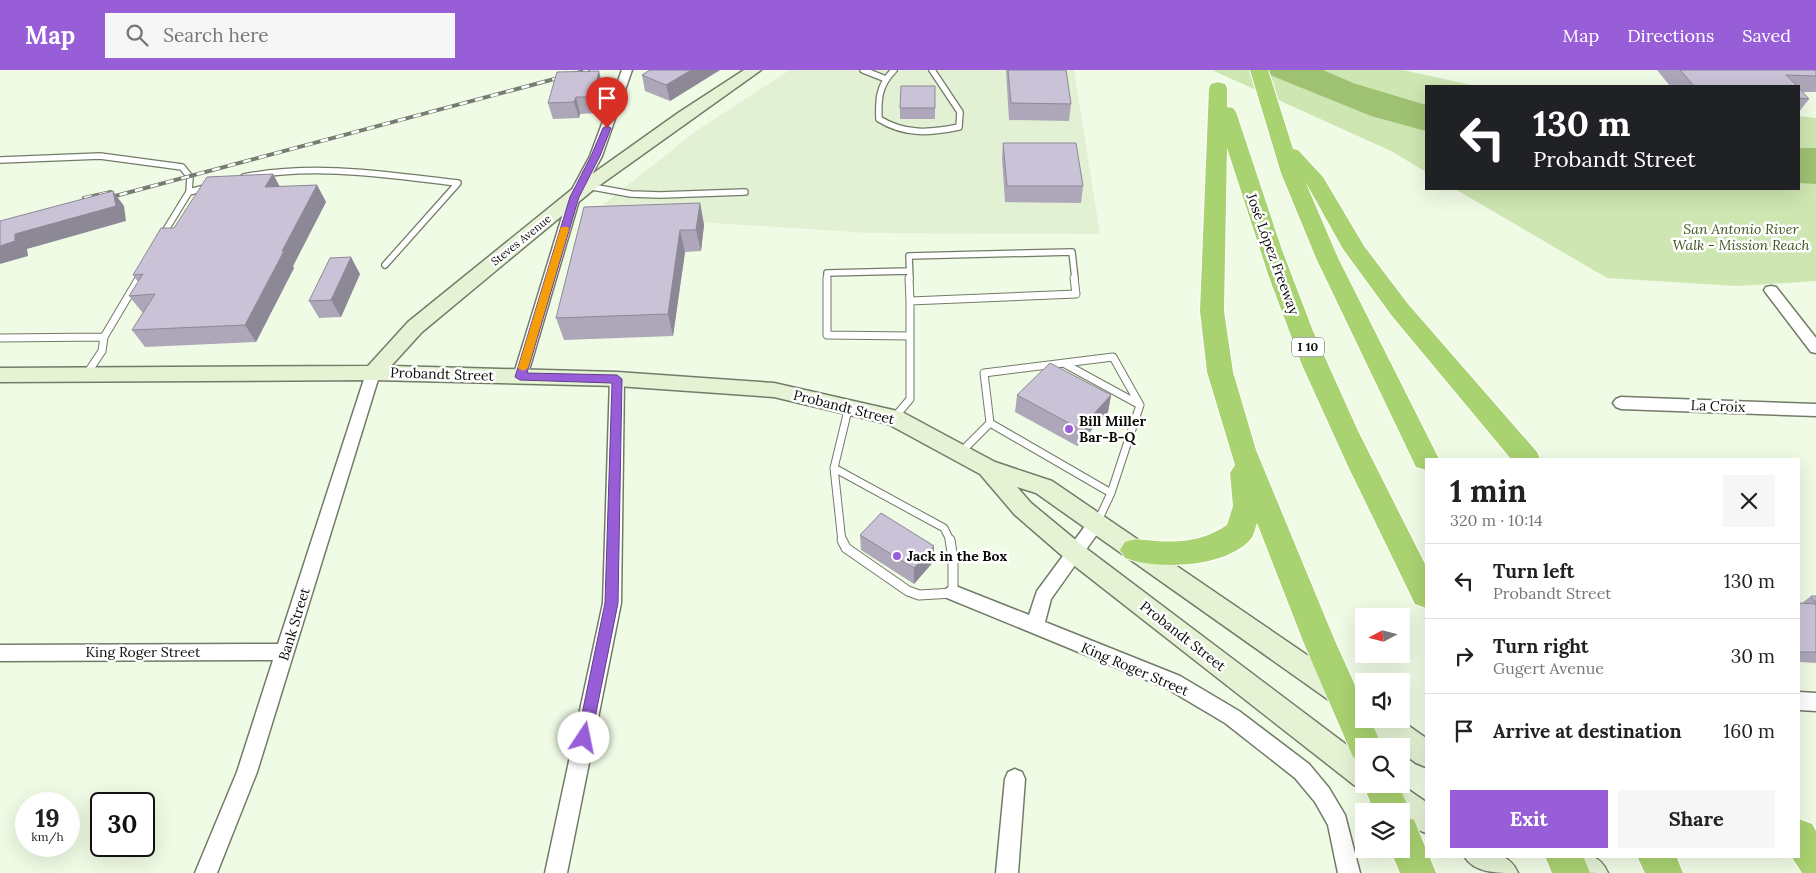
<!DOCTYPE html>
<meta charset="utf-8">
<style>
body{margin:0;font-family:Lora,serif;background:#f6f6f6;color:#222;height:100vh;display:flex;flex-direction:column;font-size:19px;white-space:nowrap}
*{box-sizing:border-box;margin:0}
p{font-size:16px;color:#767676}
.icon{flex:none;width:28px;height:28px;fill:none;stroke:currentColor;stroke-width:2;stroke-linecap:round;stroke-linejoin:round}
.map{position:relative;flex:1;overflow:hidden}
.details{position:absolute;left:1425px;top:388px;width:375px;height:400px;display:flex;flex-direction:column;background:#fff;border-radius:0px;box-shadow:0 5px 20px #0002}
.details>*{flex:none}
.hud{position:absolute;left:1425px;top:15px;width:375px;height:105px;border-radius:0px;box-shadow:0 5px 20px #0002;background:#202124;color:#fff;overflow:hidden}
.needle{width:32px;rotate:263deg}
.buttons{position:absolute;left:1355px;top:538px;display:grid;gap:10px}
.buttons a{display:grid;place-items:center;width:55px;height:55px;border-radius:0px;background:#fff;box-shadow:0 5px 20px #0002;font-size:25px}
.speed{position:absolute;left:15px;top:722px;display:flex;gap:10px;font-size:25px;font-weight:700;text-align:center}
.speed>*{display:grid;place-content:center;width:65px;height:65px;border-radius:50%;background:#fff;box-shadow:0 5px 20px #0002;line-height:1}
.speed small{font-size:12px;font-weight:400}
.speed .limit{border:2px solid #111;border-radius:8px;background:#fff;color:#111}
.pin{position:absolute;display:grid;place-items:center;width:42px;height:42px;color:#fff;margin:-51px -21px;border-radius:50% 50% 50% 0;rotate:-45deg;box-shadow:0 0 5px #0007}
.pin .icon{rotate:45deg}
.me{position:absolute;width:55px;margin:-28px;rotate:11deg;stroke-linejoin:round;filter:drop-shadow(0 0 4px #0008)}
.turn{display:flex;align-items:center;gap:18px;height:105px;padding:0 25px;font-size:22px}
.turn .icon{width:65px;height:65px;stroke-width:2.5}
.turn b{display:block;font-size:35px;line-height:42px}
.round{display:grid;place-items:center;flex:none;width:52px;height:52px;border-radius:0px;background:#f6f6f6}
.head{display:flex;align-items:center;justify-content:space-between;height:85px;padding:0 25px}
h1{font-size:30px;font-weight:800;line-height:38px}
.cta{display:flex;gap:10px;margin-top:auto;padding:10px 25px}
.cta a{flex:1;height:58px;border-radius:0px;background:#975ed7;color:#fff;font-size:20px;font-weight:800;line-height:58px;text-align:center}
.cta a+a{background:#f6f6f6;color:#222}
ul{padding:0;list-style:none}
li{display:flex;align-items:center;gap:15px;height:75px;padding:0 25px;border-top:1px solid #e0e0e0}
li div{flex:1}
li b{display:block;font-size:19px}
li em{font-style:normal}
header{display:flex;align-items:center;gap:30px;box-sizing:border-box;height:70px;padding:0 25px;background:#975ed7;color:#fff}
header strong{font-size:24px}
nav{display:flex;gap:28px;margin-inline-start:auto;font-size:18px}
.search{width:350px;height:45px;background:#f6f6f6;display:flex;align-items:center;gap:12px;box-sizing:border-box;padding:0 18px;border-radius:0px;color:#767676;font-size:19px}
.map>svg:first-child{display:block}
</style>
<header>
<strong>Map</strong>
<div class="search"><svg class="icon" aria-label="search" viewBox="0 0 24 24"><circle cx="10" cy="10" r="6"/><path d="M15 15l6 6"/></svg>Search here</div>
<nav><a>Map</a><a>Directions</a><a>Saved</a></nav>
</header>
<div class="map">
<svg width="1816" height="803" viewBox="0 0 1816 803">
<rect width="100%" height="100%" fill="#f0fbe5"/>
<path fill="#e2f0d3" d="M 790,0 L 1074,0 L 1100,164 L 869,163 L 590,145 L 696,61 Z"/>
<path fill="#cee6b1" d="M 1212,0 L 1403,0 L 1471,15 L 1494,16 L 1426,16 L 1426,102 L 1391,81 Z
M 1799,46 L 1816,48 L 1816,211 L 1737,216 L 1607,208 L 1455,119 L 1799,119 Z"/>
<path fill="#9fc272" d="M 1258,0 L 1323,0 L 1353,13 L 1426,35 L 1426,61 L 1371,46 Z
M 1799,78 L 1816,78 L 1816,114 L 1799,113 Z"/>
<g fill="none" stroke-linecap="round" stroke-linejoin="round">
<g stroke="#727b68" stroke-width="8">
<path id="service-far2" d="M 863,0 L 886,9
M 894,0 C 879,15 878,29 879,49 C 905,65 930,63 959,57 L 960,42 L 932,0
M 0,90 L 100,86 L 182,97 L 190,107 L 189,122 L 162,166
M 244,107 C 315,93 387,105 458,113 L 385,195
M 587,116 L 631,124 L 660,125 L 745,122
M 189,122 L 209,117
M 138,209 L 142,202
M 827,209 L 827,203 L 909,201
M 910,209 L 909,186 L 1072,182 L 1075,209"/>
</g>
<g stroke="#727b68" stroke-width="9">
<path id="service-far1" d="M 827,208 L 827,265 L 910,266
M 909,208 L 910,231
M 910,231 L 1076,224 L 1074,208
M 104,267 L 139,208
M 0,268 L 104,267 L 102,281 L 86,305
M 1065,294 L 1140,335
M 894,348 L 910,329 L 910,231
M 990,353 L 984,303 L 1113,287 L 1140,335 L 1111,423 L 1097,453
M 990,353 L 1111,423
M 961,382 L 990,353
M 834,398 L 944,458 L 951,472
M 834,398 L 842,472
M 834,398 L 849,336"/>
</g>
<g stroke="#727b68" stroke-width="11">
<path id="service" d="M 842,470 L 846,478 L 908,521 L 919,525 L 953,523 L 953,489 L 950,470"/>
</g>
<g stroke="#727b68" stroke-width="3">
<path id="minor" d="M 622,0 L 632,0 L 602,86 L 580,127 L 527,307 L 525,311 L 520,312 L 515,311 L 513,307 L 568,127 L 590,86 Z
M 1771,216 L 1776,217 L 1816,268 L 1816,283 L 1811,282 L 1766,223 L 1764,220 L 1766,217 Z
M 373,298 L 378,299 L 380,303 L 257,702 L 217,803 L 195,803 L 237,702 L 273,590 L 0,591 L 0,575 L 278,574 L 366,303 L 368,299 Z
M 617,304 L 622,305 L 624,309 L 621,533 L 567,803 L 545,803 L 603,533 L 610,309 L 612,305 Z
M 1621,327 L 1816,334 L 1816,346 L 1621,339 L 1616,337 L 1613,333 L 1616,329 Z
M 1097,446 L 1103,448 L 1105,453 L 1051,529 L 1045,552 L 1180,606 L 1239,641 L 1309,694 L 1329,718 L 1345,745 L 1360,803 L 1338,803 L 1328,755 L 1315,732 L 1295,708 L 1225,653 L 1166,618 L 947,528 L 944,523 L 947,518 L 953,515 L 1029,545 L 1037,521 L 1091,448 Z
M 1799,622 L 1816,623 L 1816,641 L 1799,640 Z
M 1015,699 L 1022,702 L 1025,709 L 1018,803 L 996,803 L 1005,709 L 1008,702 Z"/>
</g>
<g stroke="#727b68" stroke-width="3">
<path id="secondary" d="M 744,0 L 761,0 L 593,120 L 422,262 L 391,296 L 617,302 L 774,313 L 902,342 L 995,392 L 1052,411 L 1351,615 L 1355,624 L 1351,633 L 1342,636 L 1333,633 L 1036,423 L 1017,417 L 1031,433 L 1083,476 L 1364,688 L 1364,714 L 1400,714 L 1426,732 L 1426,763 L 1416,759 L 1401,749 L 1401,741 C 1386,741 1375,733 1369,719 L 1370,716 L 1364,719 L 1354,715 L 1067,490 L 1015,445 L 980,404 L 888,354 L 774,327 L 617,316 L 373,310 L 0,312 L 0,298 L 368,296 L 408,252 L 581,112 L 678,43 Z
M 1364,648 L 1399,649 L 1426,668 L 1426,697 L 1416,693 L 1401,682 L 1401,676 C 1387,676 1367,662 1364,648 Z
M 1464,786 C 1487,786 1508,779 1518,803 C 1496,803 1474,803 1464,786 Z
M 1555,786 C 1578,786 1598,779 1608,803 C 1586,803 1565,803 1555,786 Z"/>
</g>
<g stroke="#fff" stroke-width="2">
<path id="motorway" d="M 1250,0 L 1268,0 L 1293,79 L 1298,80 L 1323,107 L 1364,176 L 1408,234 L 1537,382 L 1540,389 L 1511,389 L 1392,246 L 1343,179 L 1305,111 L 1338,188 L 1439,389 L 1426,389 L 1426,400 L 1416,397 L 1316,188 L 1281,103 Z
M 1218,12 L 1225,14 L 1227,18 L 1227,37 L 1233,38 L 1236,42 L 1282,180 L 1313,261 L 1358,361 L 1426,496 L 1426,538 L 1415,534 L 1347,394 L 1302,295 L 1269,207 L 1227,78 L 1224,241 L 1233,302 L 1256,380 L 1335,571 L 1364,635 L 1364,649 L 1370,649 L 1382,676 L 1364,676 L 1364,691 L 1353,687 L 1303,571 L 1257,453 C 1255,458 1254,466 1250,470 C 1224,498 1158,500 1125,488 L 1120,480 L 1125,472 C 1136,468 1144,470 1156,471 C 1182,473 1205,470 1227,455 L 1233,436 L 1230,403 L 1235,395 L 1207,302 L 1200,241 L 1209,18 L 1211,14 Z
M 1364,711 L 1364,714 L 1398,714 L 1410,741 L 1407,748 L 1414,750 L 1426,779 L 1426,786 L 1429,786 L 1436,803 L 1400,803 L 1390,779 L 1401,779 L 1401,741 L 1374,741 L 1363,714 Z
M 1799,749 L 1812,754 L 1816,761 L 1816,803 L 1802,803 L 1791,786 L 1799,786 Z
M 1545,786 L 1583,786 L 1590,803 L 1552,803 Z
M 1637,786 L 1676,786 L 1683,803 L 1645,803 Z"/>
</g>
<use href="#service-far2" stroke="#fff" stroke-width="5.5"/>
<use href="#service-far1" stroke="#fff" stroke-width="7"/>
<use href="#service" stroke="#fff" stroke-width="9"/>
<use href="#minor" fill="#fff" fill-rule="evenodd"/>
<use href="#secondary" fill="#e5f2d4" fill-rule="evenodd"/>
<use href="#motorway" fill="#a9d271" fill-rule="evenodd"/>
<g stroke="#777e70" stroke-width="4">
<path id="rail" d="M 84,128 L 111,122
M 104,129 L 588,0"/>
</g>
<use href="#rail" stroke="#fff" stroke-width="2.5" stroke-dasharray="8" stroke-linecap="butt"/>
</g>
<path fill="#aea7b9" d="M 650,0 L 720,0 L 670,31 L 645,21 L 642,5 Z
M 1006,0 L 1066,0 L 1071,34 L 1069,51 L 1009,50 Z
M 1657,0 L 1816,0 L 1816,22 L 1802,22 L 1809,29 L 1799,42 L 1799,16 L 1670,16 Z
M 935,16 L 935,49 L 900,49 L 900,38 Z
M 603,17 L 597,43 L 580,44 L 579,48 L 553,49 L 548,33 Z
M 1003,73 L 1083,116 L 1081,133 L 1005,132 L 1002,89 Z
M 273,104 L 280,117 L 317,115 L 326,132 L 293,196 L 294,198 L 256,272 L 145,277 L 132,260 L 143,242 L 142,242 L 129,226 L 138,212 L 133,205 Z
M 700,133 L 704,155 L 701,181 L 685,182 L 673,266 L 564,270 L 556,248 Z
M 360,204 L 341,247 L 319,248 L 309,231 Z
M 1017,325 L 1111,325 L 1108,342 L 1077,376 L 1015,342 Z
M 860,465 L 934,491 L 914,514 L 861,480 Z
M 1811,526 L 1816,526 L 1816,593 L 1799,592 L 1799,533 L 1802,533 Z"/>
<path fill="#8d8896" d="M 691,0 L 720,0 L 670,31 L 666,15 Z
M 599,1 L 603,17 L 597,43 L 593,27 Z
M 576,27 L 580,44 L 579,48 L 574,32 Z
M 273,104 L 282,121 L 265,117 Z
M 317,115 L 326,132 L 293,196 L 294,198 L 256,272 L 245,255 L 282,181 Z
M 113,121 L 124,136 L 126,151 L 27,179 L 28,186 L 0,194 L 0,176 L 15,164 Z
M 700,133 L 704,155 L 701,181 L 696,160 Z
M 680,160 L 685,182 L 673,266 L 668,244 Z
M 351,187 L 360,204 L 341,247 L 331,230 Z
M 1111,325 L 1108,342 L 1077,376 L 1080,359 Z
M 934,476 L 934,491 L 914,514 L 914,498 Z"/>
<path fill="#cac2d7" stroke="#8d8896" d="M 650,0 L 691,0 L 666,15 L 642,5 Z
M 1008,0 L 1066,0 L 1071,34 L 1011,33 Z
M 1680,0 L 1816,0 L 1816,6 L 1786,5 L 1797,16 L 1694,16 Z
M 599,1 L 593,27 L 576,27 L 574,32 L 548,33 L 557,2 Z
M 901,16 L 935,16 L 935,38 L 900,38 Z
M 1799,18 L 1809,29 L 1799,28 Z
M 1003,73 L 1076,73 L 1083,116 L 1007,116 Z
M 273,104 L 265,117 L 317,115 L 282,181 L 284,181 L 245,255 L 132,260 L 155,224 L 129,226 L 143,204 L 133,205 L 161,158 L 174,158 L 207,107 Z
M 113,121 L 116,136 L 15,164 L 15,171 L 0,176 L 0,151 Z
M 700,133 L 696,160 L 680,160 L 668,244 L 556,248 L 584,137 Z
M 351,187 L 331,230 L 309,231 L 330,188 Z
M 1050,293 L 1111,325 L 1080,359 L 1017,325 Z
M 881,443 L 934,476 L 914,498 L 860,465 Z
M 1811,526 L 1816,526 L 1816,533 Z
M 1799,533 L 1816,534 L 1816,582 L 1799,582 Z"/>
<path fill="#975ed7" stroke="#623d8c" d="M 607,56 L 611,58 L 600,86 L 579,127 L 527,303 L 617,305 L 622,309 L 618,533 L 591,668 L 589,673 L 584,675 L 579,673 L 577,668 L 605,533 L 612,313 L 520,310 L 515,307 L 570,127 L 591,86 L 603,58 Z"/>
<path fill="#f59e0b" d="M 561,157 L 568,157 L 569,159 L 528,298 L 523,301 L 518,298 Z"/>
<g fill="#975ed7" stroke="#fff" stroke-width="2">
<circle cx="1069" cy="359" r="5"/>
<circle cx="897" cy="486" r="5"/>
</g>
<g text-anchor="middle" stroke-width="5" stroke-linejoin="round" paint-order="stroke">
<g font-size="11" fill="#090c06" stroke="#fff">
<text transform="translate(521 170) rotate(-39)" y="4">Steves Avenue</text>
</g>
<rect fill="#fff" stroke="#535551" stroke-width="1" x="1292" y="267.5" width="32" height="19" rx="4"/>
<g font-size="12" font-weight="bold" fill="#090c06">
<text x="1308" y="281">I 10</text>
</g>
<g font-size="14" font-style="italic" fill="#3e541c" stroke="#fff">
<text x="1741" y="164">San Antonio River<tspan x="1741" dy="16">Walk - Mission Reach</tspan></text>
</g>
<g font-size="14" fill="#090c06" stroke="#fff">
<text transform="translate(1273 184) rotate(70)" y="5">José López Freeway</text>
<text transform="translate(442 304) rotate(2)" y="5">Probandt Street</text>
<text transform="translate(1718 336) rotate(2)" y="5">La Croix</text>
<text transform="translate(844 337) rotate(14)" y="5">Probandt Street</text>
<text transform="translate(294 554) rotate(-73)" y="5">Bank Street</text>
<text transform="translate(1183 566) rotate(38)" y="5">Probandt Street</text>
<text x="143" y="587">King Roger Street</text>
<text transform="translate(1135 599) rotate(23)" y="5">King Roger Street</text>
</g>
<g font-size="14" font-weight="bold" fill="#090c06" stroke="#fff" text-anchor="start">
<text x="1079" y="356">Bill Miller<tspan x="1079" dy="16">Bar-B-Q</tspan></text>
<text x="907" y="491">Jack in the Box</text>
</g>
</g>
</svg>
<div class="buttons">
<a><svg class="needle" viewBox="-14 -14 28 28"><path d="M0-13l5 13h-10z" fill="#e53935"/><path d="M0 13l5-13h-10z" fill="#767676"/></svg></a>
<a><svg class="icon" aria-label="sound" viewBox="0 0 24 24"><path d="M4 9h4l5-4v14l-5-4H4zM17 9q2 3 0 6"/></svg></a>
<a><svg class="icon" aria-label="search" viewBox="0 0 24 24"><circle cx="10" cy="10" r="6"/><path d="M15 15l6 6"/></svg></a>
<a><svg class="icon" aria-label="layers" viewBox="0 0 24 24"><path d="M12 4l9 5-9 5-9-5zM3 14l9 5 9-5"/></svg></a>
</div>
<div class="speed"><div>19<small>km/h</small></div><div class="limit">30</div></div>
<div class="pin" style="left:607px;top:58px;background:#d93025"><svg class="icon" aria-label="arrive" viewBox="0 0 24 24"><path d="M6 21V4h12l-3 4 3 4H6"/></svg></div>
<svg class="me" style="left:584px;top:668px" viewBox="-20 -20 40 40"><circle r="19" fill="#fff"/><path d="M0-13L10 11 0 6-10 11z" fill="#975ed7"/></svg>
<div class="hud">
<div class="turn"><svg class="icon" aria-label="left" viewBox="0 0 24 24"><path d="M17 20v-9H6M10 6l-5 5 5 5"/></svg><div><b>130 m</b>Probandt Street</div></div>
</div>
<section class="details">
<div class="head"><div><h1>1 min</h1><p>320 m · 10:14</p></div><a class="round"><svg class="icon" aria-label="close" viewBox="0 0 24 24"><path d="M6 6l12 12M18 6L6 18"/></svg></a></div>
<ul>
<li><svg class="icon" aria-label="left" viewBox="0 0 24 24"><path d="M17 20v-9H6M10 6l-5 5 5 5"/></svg><div><b>Turn left</b><p>Probandt Street</p></div><em>130 m</em></li>
<li><svg class="icon" aria-label="right" viewBox="0 0 24 24"><path d="M7 20v-9h11M14 6l5 5-5 5"/></svg><div><b>Turn right</b><p>Gugert Avenue</p></div><em>30 m</em></li>
<li><svg class="icon" aria-label="arrive" viewBox="0 0 24 24"><path d="M6 21V4h12l-3 4 3 4H6"/></svg><div><b>Arrive at destination</b></div><em>160 m</em></li>
</ul>
<div class="cta"><a>Exit</a><a>Share</a></div>
</section>
</div>
